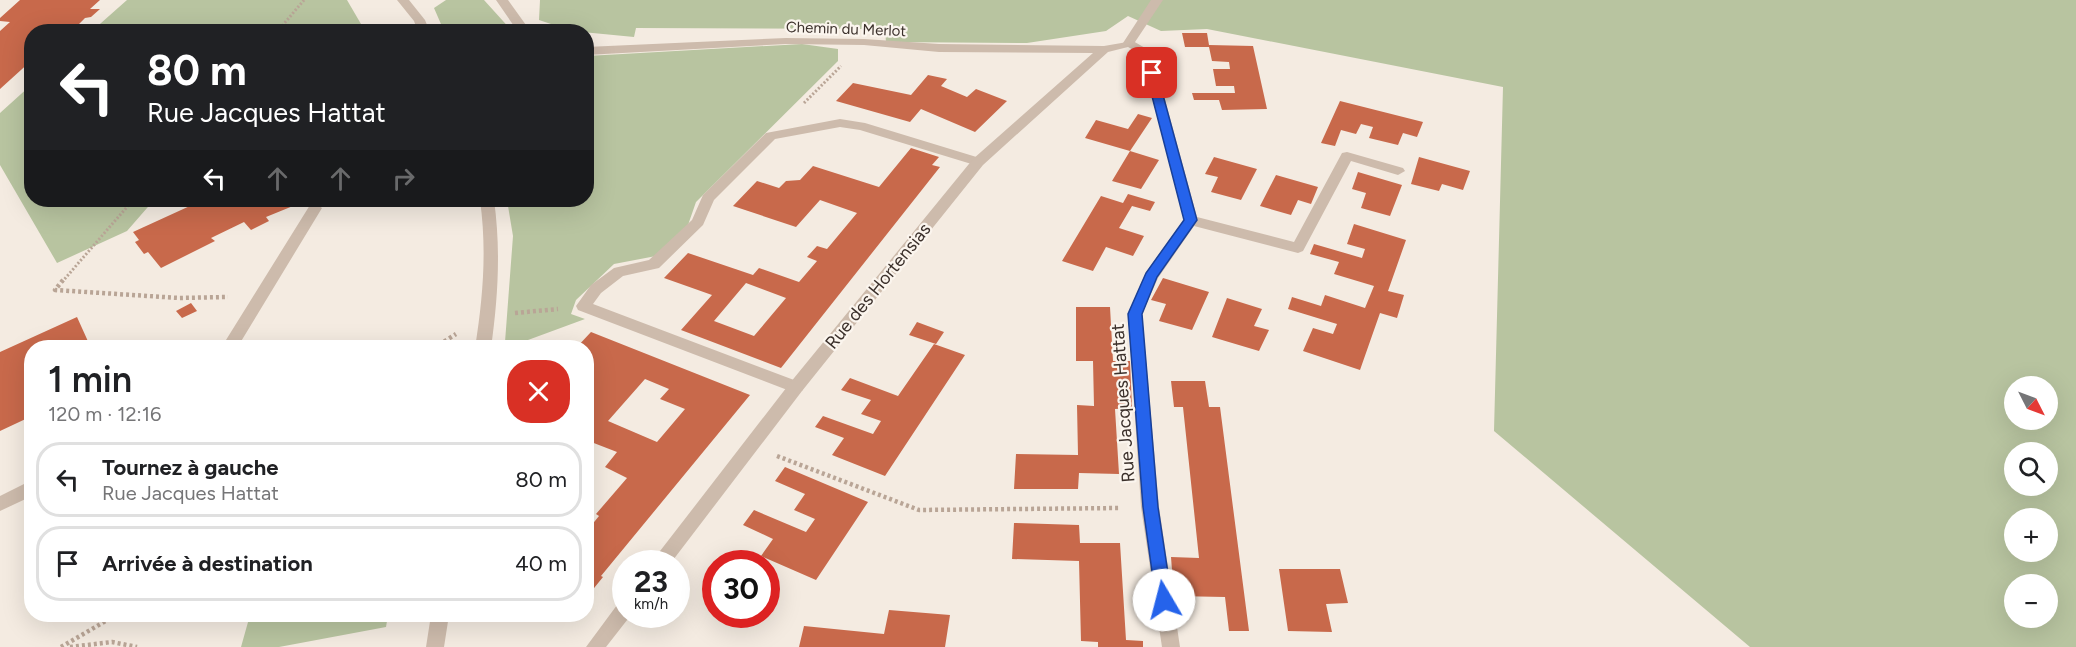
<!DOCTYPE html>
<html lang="fr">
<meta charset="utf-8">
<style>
body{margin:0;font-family:Figtree,sans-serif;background:#f2f2f2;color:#202124;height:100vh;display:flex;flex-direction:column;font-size:22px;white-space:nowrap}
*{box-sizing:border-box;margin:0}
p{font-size:20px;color:#757577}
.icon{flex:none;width:33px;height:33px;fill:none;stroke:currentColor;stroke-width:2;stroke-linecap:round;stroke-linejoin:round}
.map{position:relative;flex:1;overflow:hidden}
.panel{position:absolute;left:24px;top:340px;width:570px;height:282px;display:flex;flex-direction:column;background:#fff;border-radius:24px;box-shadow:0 6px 24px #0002}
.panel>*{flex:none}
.guide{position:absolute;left:24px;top:24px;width:570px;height:183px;border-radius:24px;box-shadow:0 6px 24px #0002;background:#202124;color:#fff;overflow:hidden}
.needle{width:39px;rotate:132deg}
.buttons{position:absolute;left:2004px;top:376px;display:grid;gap:12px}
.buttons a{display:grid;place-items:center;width:54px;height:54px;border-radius:50%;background:#fff;box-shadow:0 6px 24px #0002;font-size:30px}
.speed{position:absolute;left:612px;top:550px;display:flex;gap:12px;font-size:30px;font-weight:700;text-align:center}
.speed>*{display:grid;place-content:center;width:78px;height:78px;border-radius:50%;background:#fff;box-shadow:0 6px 24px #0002;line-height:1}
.speed small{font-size:15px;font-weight:400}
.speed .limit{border:9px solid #d22;background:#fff;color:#111}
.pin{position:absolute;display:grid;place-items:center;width:51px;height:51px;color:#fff;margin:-26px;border-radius:12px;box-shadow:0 3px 9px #0006}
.me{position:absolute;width:66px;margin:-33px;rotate:352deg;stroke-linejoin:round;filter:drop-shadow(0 0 4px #0008)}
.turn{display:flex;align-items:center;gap:21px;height:126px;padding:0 24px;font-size:27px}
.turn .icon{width:78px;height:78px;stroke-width:2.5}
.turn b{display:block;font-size:42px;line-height:51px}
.lanes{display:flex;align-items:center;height:57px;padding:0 24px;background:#0003;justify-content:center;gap:30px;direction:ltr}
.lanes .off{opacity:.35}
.round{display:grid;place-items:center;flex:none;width:63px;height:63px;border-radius:24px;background:#f2f2f2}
.summary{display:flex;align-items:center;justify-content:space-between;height:102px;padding:0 24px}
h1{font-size:36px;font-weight:600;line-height:45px}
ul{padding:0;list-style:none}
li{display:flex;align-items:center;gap:18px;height:75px;margin:0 12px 9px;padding:0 12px;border:3px solid #e0e0e0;border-radius:24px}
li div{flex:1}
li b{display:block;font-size:22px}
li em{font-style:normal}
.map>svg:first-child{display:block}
</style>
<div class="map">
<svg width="2076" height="647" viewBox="0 0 2076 647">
<rect width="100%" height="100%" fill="#f4ebe1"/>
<path fill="#b8c4a0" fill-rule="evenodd" d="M 127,0 L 347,0 L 361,24 L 336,32 L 92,31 Z
M 446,0 L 484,0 L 512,31 L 444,31 L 434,8 Z
M 540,0 L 2076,0 L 2076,647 L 1750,647 L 1494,431 L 1503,87 L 1207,29 L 1161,31 L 1128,16 L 1106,31 L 1027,43 L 886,42 L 885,29 L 636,28 L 634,37 L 572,31 L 539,20 ZM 2014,387 L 2048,387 L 2048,420 L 2014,420 ZM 2014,453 L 2048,453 L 2048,486 L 2014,486 ZM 2014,519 L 2048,519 L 2048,552 L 2014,552 ZM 2014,585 L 2048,585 L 2048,618 L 2014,618 Z
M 802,44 L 838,49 L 838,61 L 696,202 L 688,225 L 656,256 L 614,264 L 576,300 L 571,314 L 585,319 L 528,340 L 505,342 L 513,236 L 507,200 L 586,200 L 587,56 Z
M 31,85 L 32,200 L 154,200 L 127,231 L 57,263 L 0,165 L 0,113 Z
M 250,615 L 388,615 L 386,627 L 279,647 L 241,647 Z"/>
<path fill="#c8694b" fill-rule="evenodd" d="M 20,0 L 100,0 L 90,9 L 100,9 L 91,17 L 85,18 L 71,32 L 32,32 L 32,53 L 28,56 L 32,56 L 32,60 L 0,89 L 0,31 L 10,22 L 0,21 L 0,18 Z
M 1182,33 L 1207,33 L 1209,45 L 1253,46 L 1267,109 L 1222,110 L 1219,100 L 1194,100 L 1192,93 L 1235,93 L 1234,86 L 1216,86 L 1213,69 L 1230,69 L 1229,62 L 1212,61 L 1209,47 L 1185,47 Z
M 928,75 L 947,79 L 941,86 L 967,97 L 976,89 L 1007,101 L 975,132 L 921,109 L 910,122 L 836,101 L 853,83 L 911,95 Z
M 1340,101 L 1423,122 L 1417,137 L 1403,133 L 1398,145 L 1369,138 L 1373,127 L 1361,124 L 1356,134 L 1341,130 L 1335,146 L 1321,143 Z
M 1138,114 L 1152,118 L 1130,151 L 1085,138 L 1096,120 L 1128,129 Z
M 911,148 L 939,157 L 932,165 L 940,167 L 781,368 L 681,330 L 712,295 L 664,278 L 688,253 L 753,275 L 759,268 L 799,282 L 817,261 L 807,257 L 817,246 L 827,249 L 857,213 L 820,200 L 796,227 L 733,206 L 757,181 L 779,188 L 786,181 L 800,180 L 813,166 L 879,187 ZM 746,283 L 786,298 L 754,336 L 714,321 Z
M 1130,151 L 1159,160 L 1141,189 L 1112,181 Z
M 1214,157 L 1257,169 L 1241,200 L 1211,192 L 1218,177 L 1205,174 Z
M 1419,157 L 1470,171 L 1463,190 L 1442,184 L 1439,191 L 1411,184 Z
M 1358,172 L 1402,185 L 1390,216 L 1361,208 L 1366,193 L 1352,189 Z
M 1276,175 L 1318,187 L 1311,204 L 1298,200 L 1291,215 L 1260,206 Z
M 1128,194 L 1155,202 L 1150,211 L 1132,206 L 1119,228 L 1144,236 L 1133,256 L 1106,247 L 1093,271 L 1062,261 L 1101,196 L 1123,203 Z
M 216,200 L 297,201 L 293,206 L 266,217 L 269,221 L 251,230 L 244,222 L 211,238 L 215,241 L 161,268 L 148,252 L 144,254 L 135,242 L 139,240 L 133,232 L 192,205 L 205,205 Z
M 1354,224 L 1406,240 L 1388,291 L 1404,295 L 1397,318 L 1380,313 L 1360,370 L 1303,351 L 1313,328 L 1333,334 L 1337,324 L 1288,309 L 1292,297 L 1321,306 L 1325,295 L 1365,308 L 1374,286 L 1334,274 L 1339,262 L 1310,254 L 1314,244 L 1362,258 L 1365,249 L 1347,244 Z
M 1163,278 L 1209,292 L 1192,330 L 1159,321 L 1166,304 L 1151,300 Z
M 1227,298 L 1262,309 L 1254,326 L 1269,330 L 1259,351 L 1212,337 Z
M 191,303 L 197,311 L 182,318 L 176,311 Z
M 1076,307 L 1110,307 L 1113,361 L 1130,361 L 1132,408 L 1115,409 L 1119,474 L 1079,473 L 1078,489 L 1014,489 L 1016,454 L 1078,455 L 1077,405 L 1094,406 L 1093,361 L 1076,361 Z
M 77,317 L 91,348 L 32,348 L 32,416 L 0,431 L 0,352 Z
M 917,322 L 944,332 L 936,344 L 909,335 Z
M 591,332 L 750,395 L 601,576 L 603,577 L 586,598 L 586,532 L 599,516 L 596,514 L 627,478 L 605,467 L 617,452 L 586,440 L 586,411 L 590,407 L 586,405 L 586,388 L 593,380 L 586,377 L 586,348 L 576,348 ZM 645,379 L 669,389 L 660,399 L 685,409 L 657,442 L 608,421 Z
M 934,344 L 965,355 L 885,476 L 832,455 L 844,438 L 815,427 L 823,416 L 873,434 L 881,421 L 861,414 L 871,400 L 841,390 L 850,378 L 898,396 Z
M 1171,381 L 1205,381 L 1209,407 L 1220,407 L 1249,631 L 1229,631 L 1225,597 L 1174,596 L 1171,557 L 1199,558 L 1183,407 L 1174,407 Z
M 785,467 L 868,502 L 816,580 L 761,556 L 773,539 L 743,525 L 754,510 L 806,532 L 815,519 L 794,510 L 805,494 L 775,481 Z
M 1014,523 L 1079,525 L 1080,543 L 1120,543 L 1126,640 L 1143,641 L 1143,647 L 1098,647 L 1098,642 L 1081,641 L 1079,561 L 1012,559 Z
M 1279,569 L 1340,569 L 1348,603 L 1326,604 L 1332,632 L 1288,631 Z
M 889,610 L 950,615 L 945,647 L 799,647 L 804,626 L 884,634 Z"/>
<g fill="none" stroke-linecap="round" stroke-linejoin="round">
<path stroke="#b9a596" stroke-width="3" stroke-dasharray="2 2" stroke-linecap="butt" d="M 277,32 L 304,0
M 804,103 L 841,66
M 62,282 L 133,200"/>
<path stroke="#b9a596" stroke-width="4.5" stroke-dasharray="3 3" stroke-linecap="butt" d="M 63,280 L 55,290 L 179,298 L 228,297
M 515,313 L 558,309
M 434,348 L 456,334
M 777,456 L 919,510 L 1120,508
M 61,647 L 116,615
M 70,647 L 112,642 L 137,647"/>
<path fill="#cdbbac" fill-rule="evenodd" d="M 1151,0 L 1163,0 L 1133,45 L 1125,45 L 1123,43 Z
M 840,119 L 865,123 L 983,159 L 985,162 L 978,166 L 860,130 L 840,127 L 775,139 L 714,200 L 703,225 L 659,268 L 623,276 L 601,293 L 593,304 L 802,383 L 804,387 L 802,391 L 790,391 L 578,310 L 576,306 L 591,285 L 614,268 L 649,260 L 692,220 L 703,195 L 766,133 Z
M 315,203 L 322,208 L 237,348 L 221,348 L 310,205 Z
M 32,480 L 32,496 L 0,511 L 0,496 Z"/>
<path fill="#cdbbac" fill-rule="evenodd" d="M 397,0 L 409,0 L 425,20 L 430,32 L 418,32 L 414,21 Z
M 496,0 L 508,0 L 531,32 L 516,29 Z
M 786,38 L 864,39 L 939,44 L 1104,46 L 1133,41 L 1152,52 L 1197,217 L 1294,242 L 1342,153 L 1347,152 L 1403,168 L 1405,171 L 1398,175 L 1351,161 L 1303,251 L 1298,253 L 1194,226 L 1158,278 L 1142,314 L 1159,507 L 1180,647 L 1162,647 L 1141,507 L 1128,314 L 1146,272 L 1184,220 L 1141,54 L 1128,47 L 1108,52 L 983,165 L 802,391 L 670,564 L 650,564 L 790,383 L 973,159 L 1093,53 L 939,52 L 864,45 L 786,44 L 586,55 L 586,47 Z
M 480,200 L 494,200 C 501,250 498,298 491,348 L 475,348 C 483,298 487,250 480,200 Z
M 626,599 L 626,615 L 631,615 L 606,647 L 586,647 L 620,601 Z
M 431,615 L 449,615 L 444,647 L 426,647 Z"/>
</g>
<path fill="#2563eb" stroke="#184099" stroke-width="1.5" d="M 1152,69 L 1157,73 L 1197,220 L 1157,277 L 1142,314 L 1158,507 L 1172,600 L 1170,606 L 1164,608 L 1158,606 L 1156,600 L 1143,507 L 1128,314 L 1146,273 L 1184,220 L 1146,73 Z"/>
<g text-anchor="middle" stroke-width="4.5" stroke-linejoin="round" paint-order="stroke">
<g font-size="15" fill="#3b302b" stroke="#fbf5ee">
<text transform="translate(846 29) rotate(2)" y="5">Chemin du Merlot</text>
</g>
<g font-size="18" fill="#3b302b" stroke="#fbf5ee">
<text transform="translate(878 286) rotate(-51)" y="6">Rue des Hortensias</text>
<text transform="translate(1123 403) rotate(-94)" y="6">Rue Jacques Hattat</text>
</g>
</g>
</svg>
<div class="buttons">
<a><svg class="needle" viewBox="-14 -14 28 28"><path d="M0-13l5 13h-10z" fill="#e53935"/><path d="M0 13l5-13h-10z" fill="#757577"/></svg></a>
<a><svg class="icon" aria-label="search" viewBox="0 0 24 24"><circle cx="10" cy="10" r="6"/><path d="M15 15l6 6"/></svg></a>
<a>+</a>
<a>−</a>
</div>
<div class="speed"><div>23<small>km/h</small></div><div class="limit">30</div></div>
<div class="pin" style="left:1152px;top:73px;background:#d93025"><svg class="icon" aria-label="arrive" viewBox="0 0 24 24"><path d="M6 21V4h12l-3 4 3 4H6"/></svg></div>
<svg class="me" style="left:1164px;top:600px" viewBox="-20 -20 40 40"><circle r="19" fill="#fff"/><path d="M0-13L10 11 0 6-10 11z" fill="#2563eb"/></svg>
<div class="guide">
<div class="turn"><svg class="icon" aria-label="left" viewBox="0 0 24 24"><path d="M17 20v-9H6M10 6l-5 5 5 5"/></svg><div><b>80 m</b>Rue Jacques Hattat</div></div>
<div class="lanes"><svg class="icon" aria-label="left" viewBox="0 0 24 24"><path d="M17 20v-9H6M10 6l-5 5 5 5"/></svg><svg class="icon off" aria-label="ahead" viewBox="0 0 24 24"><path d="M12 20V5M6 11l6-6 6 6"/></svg><svg class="icon off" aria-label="ahead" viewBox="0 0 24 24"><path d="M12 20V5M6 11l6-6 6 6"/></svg><svg class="icon off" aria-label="right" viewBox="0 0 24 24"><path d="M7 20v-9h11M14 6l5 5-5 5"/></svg></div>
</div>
<section class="panel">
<div class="summary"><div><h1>1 min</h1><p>120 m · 12:16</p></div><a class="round" style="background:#d93025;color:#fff"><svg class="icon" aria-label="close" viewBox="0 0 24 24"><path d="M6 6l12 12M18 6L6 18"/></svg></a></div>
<ul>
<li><svg class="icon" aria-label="left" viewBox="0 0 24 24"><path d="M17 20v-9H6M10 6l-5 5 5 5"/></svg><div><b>Tournez à gauche</b><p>Rue Jacques Hattat</p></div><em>80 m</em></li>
<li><svg class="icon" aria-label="arrive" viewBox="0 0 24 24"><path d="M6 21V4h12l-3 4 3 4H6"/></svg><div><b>Arrivée à destination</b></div><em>40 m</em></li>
</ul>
</section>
</div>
